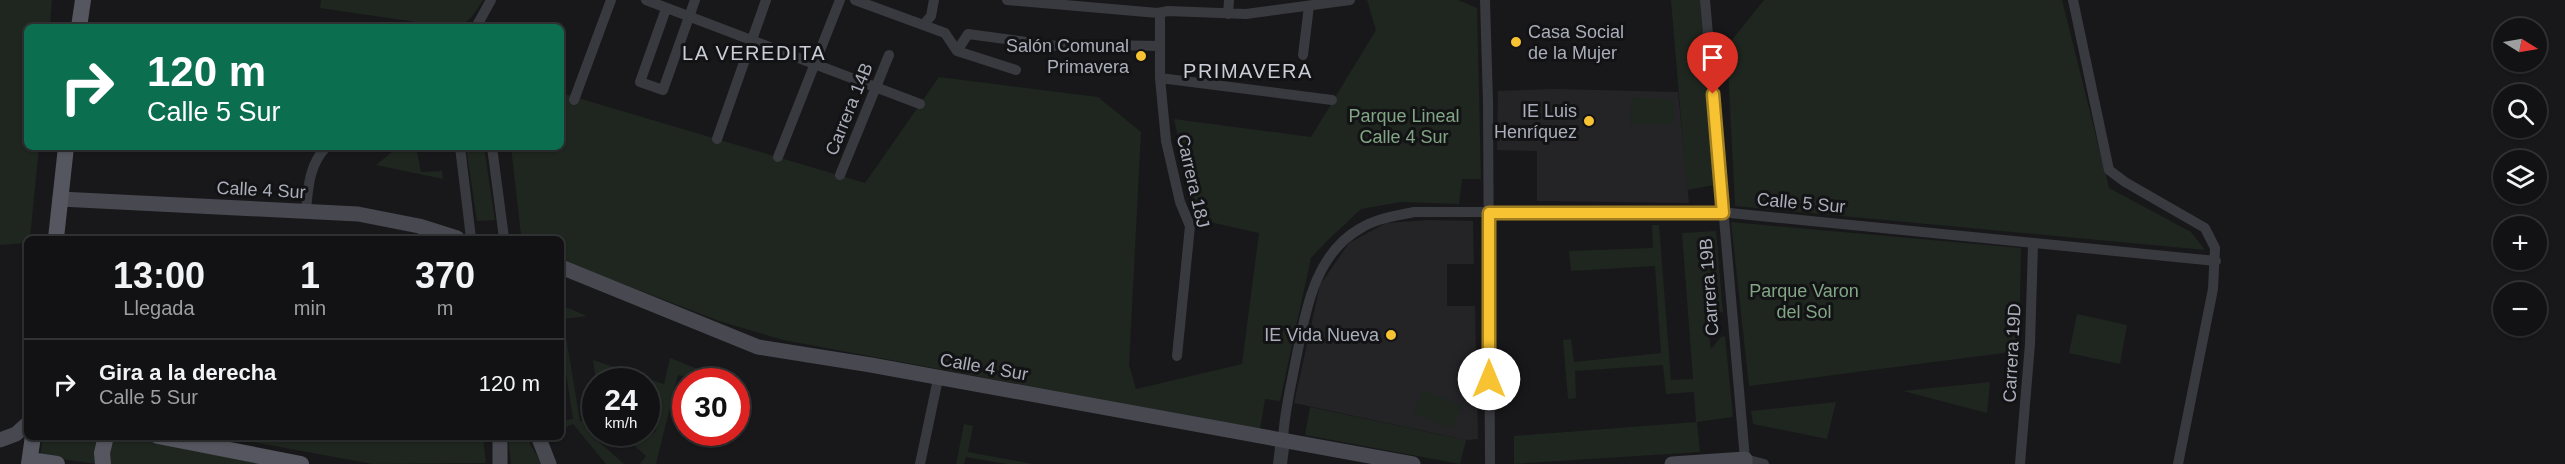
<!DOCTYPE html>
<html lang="es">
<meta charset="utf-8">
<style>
body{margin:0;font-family:Arial,sans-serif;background:#1f2022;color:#f1f3f6;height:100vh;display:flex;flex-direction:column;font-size:22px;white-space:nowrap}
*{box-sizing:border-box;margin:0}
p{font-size:20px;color:#9c9ea0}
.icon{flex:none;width:33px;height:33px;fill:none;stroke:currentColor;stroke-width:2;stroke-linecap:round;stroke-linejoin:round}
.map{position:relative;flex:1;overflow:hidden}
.drawer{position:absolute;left:24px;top:236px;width:540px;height:204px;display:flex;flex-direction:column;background:#121214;border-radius:9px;box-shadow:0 2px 4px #0004,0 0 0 2px #313234}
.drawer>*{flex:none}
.top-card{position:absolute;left:24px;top:24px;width:540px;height:126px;border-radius:9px;box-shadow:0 2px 4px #0004,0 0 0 2px #313234;background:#0b6e4f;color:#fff;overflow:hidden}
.needle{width:39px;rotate:101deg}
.controls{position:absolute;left:2493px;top:18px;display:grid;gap:12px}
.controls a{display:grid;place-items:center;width:54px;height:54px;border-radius:50%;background:#121214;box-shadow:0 2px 4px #0004,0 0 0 2px #313234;font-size:30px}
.speed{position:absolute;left:582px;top:368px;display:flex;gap:12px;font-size:30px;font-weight:700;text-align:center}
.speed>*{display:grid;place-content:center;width:78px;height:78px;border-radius:50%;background:#121214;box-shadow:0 2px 4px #0004,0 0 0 2px #313234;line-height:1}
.speed small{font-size:15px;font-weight:400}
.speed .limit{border:9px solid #d22;background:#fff;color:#111}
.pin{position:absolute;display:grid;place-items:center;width:51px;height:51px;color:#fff;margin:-62px -26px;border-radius:50% 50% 50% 0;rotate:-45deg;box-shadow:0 0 6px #0007}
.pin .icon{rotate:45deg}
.me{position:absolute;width:66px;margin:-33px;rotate:0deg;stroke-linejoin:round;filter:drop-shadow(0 0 4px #0008)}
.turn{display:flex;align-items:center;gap:21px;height:126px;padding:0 24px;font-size:27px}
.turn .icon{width:78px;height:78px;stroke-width:2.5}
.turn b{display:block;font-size:42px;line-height:51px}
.eta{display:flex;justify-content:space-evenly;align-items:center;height:102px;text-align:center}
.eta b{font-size:36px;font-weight:600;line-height:42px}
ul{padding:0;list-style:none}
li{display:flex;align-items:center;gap:18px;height:90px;padding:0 24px;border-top:2px solid #313234}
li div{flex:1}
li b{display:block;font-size:22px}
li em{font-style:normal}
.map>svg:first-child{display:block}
</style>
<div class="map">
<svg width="2565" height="464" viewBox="0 0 2565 464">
<rect width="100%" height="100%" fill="#18181a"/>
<path fill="#242427" d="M 1555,89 L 1678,92 L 1689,203 L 1537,201 L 1537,151 L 1497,150 L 1498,91 Z
M 1429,220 L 1473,221 L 1474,264 L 1447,264 L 1447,306 L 1475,306 L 1478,439 L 1466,440 L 1294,403 L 1320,285 L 1349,243 L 1386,223 Z"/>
<path fill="#1e261f" d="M 0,0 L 52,0 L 50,27 L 27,27 L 27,147 L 39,147 L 30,238 L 27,238 L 27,243 L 0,245 Z
M 321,0 L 483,0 C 475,13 467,27 450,27 L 320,8 Z
M 1367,0 L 1458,0 L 1477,8 L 1481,179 L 1462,179 L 1459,204 L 1401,202 L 1361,209 L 1327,241 L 1311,258 L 1280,401 L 1265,399 L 1260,429 L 783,340 L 719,321 L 561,260 L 561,238 L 522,238 L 521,235 L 511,147 L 561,147 L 561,93 L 865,183 L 939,77 L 1098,97 L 1141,132 L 1129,365 L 1136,389 L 1242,364 L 1259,233 L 1196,219 L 1174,119 L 1311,137 L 1376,30 Z
M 1671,0 L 1700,0 L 1715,185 L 1687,190 Z
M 1764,0 L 2062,0 L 2109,188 L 2191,232 L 2205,250 L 1735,206 L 1727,46 Z
M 1631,98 L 1674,99 L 1674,125 L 1630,125 Z
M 398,147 L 416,147 L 421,172 L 442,171 L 443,179 L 376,165 Z
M 466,147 L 484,147 L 495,220 L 477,221 Z
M 1731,222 L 2021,248 L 2019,351 L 1749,386 Z
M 1652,225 L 1659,225 L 1671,380 L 1693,379 L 1682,233 L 1716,231 L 1723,313 L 1709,307 L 1706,320 L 1710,324 L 1709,336 L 1711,349 L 1721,337 L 1725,336 L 1733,417 L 1697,422 L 1700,452 L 1514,464 L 1514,436 L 1696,422 L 1694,392 L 1666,394 L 1663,365 L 1575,371 L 1576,398 L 1568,399 L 1563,340 L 1571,339 L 1574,362 L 1661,353 L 1655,266 L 1571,271 L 1569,251 L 1653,248 Z
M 561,305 L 587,316 L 563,319 L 580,421 L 595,419 L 595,422 L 588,432 L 624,464 L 606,464 L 573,424 L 561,429 L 561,421 L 573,419 L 561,340 Z
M 2077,314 L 2127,325 L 2120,364 L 2069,353 Z
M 670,358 L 708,373 L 706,381 L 678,375 L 656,464 L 640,464 L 646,456 L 619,432 L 636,432 L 643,440 L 656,431 L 657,425 L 647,411 L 646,381 L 624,381 L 614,369 L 599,379 L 600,381 L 596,381 L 593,360 L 664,384 Z
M 1990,382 L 1987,413 L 1903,391 Z
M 1424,390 L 1462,406 L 1453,429 L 1413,413 Z
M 1836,402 L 1827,439 L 1753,424 L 1751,411 Z
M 1310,407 L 1466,440 L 1460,464 L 1305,435 Z
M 964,424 L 973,426 L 968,452 L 1033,464 L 1006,464 L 966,457 L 964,464 L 956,464 Z
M 129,436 L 276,464 L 108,464 L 109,437 Z
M 255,436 L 483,437 L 486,463 L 373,464 L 253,442 Z
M 43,437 L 101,437 L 97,464 L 40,456 Z
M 508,437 L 529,437 L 530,444 L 542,464 L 511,464 Z"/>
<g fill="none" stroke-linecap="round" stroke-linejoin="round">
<path stroke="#393a3f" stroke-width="10" d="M 646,0 L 920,104
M 855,0 L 945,33 L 957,51 L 1016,70
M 1007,0 L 1158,13 L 1168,11 L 1246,14 L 1350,0
M 1485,0 L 1488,102 L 1490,464
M 1705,0 L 1745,459 L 1764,464
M 2073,0 L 2109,170 L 2125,182 L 2205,228 L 2215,248 L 2213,289 L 2178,464
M 666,9 L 640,82 L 663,90 L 695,0
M 1160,13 L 1160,78 L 1166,141 L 1180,202 L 1190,226 L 1177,356
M 1228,14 L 1229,0
M 924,24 L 931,16 L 934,0
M 476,27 L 491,0
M 957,51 L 968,34 L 1087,50 L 1103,45 L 1160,46
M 1303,55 L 1309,6
M 1160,78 L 1332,100
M 574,100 L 611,0
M 717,139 L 766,0
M 460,147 L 471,238
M 492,147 L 504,238
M 778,157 L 840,0
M 840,175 L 889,55
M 306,211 C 308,188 309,165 326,147
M 1283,440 C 1284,413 1291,386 1296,359 C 1306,311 1314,254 1361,228 C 1377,218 1396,216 1414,212 L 1720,212 L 2216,261
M 920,464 L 938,379
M 2020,464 L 2030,344 L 2033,244"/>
<path stroke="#393a3f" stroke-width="14" d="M 1280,464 L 1283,440"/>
<path stroke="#474850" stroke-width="15" d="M 60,199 L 358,214 L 419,226 L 457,238
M 561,267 L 758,347 L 871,365 L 1413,464
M 500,436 L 500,464
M 538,436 L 549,464
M 0,440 L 16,434 L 27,424
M 1672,464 L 1745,459 L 1745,464"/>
<path stroke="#55565f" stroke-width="16" d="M 79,27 L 83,0
M 56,238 L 66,147
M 158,436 L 301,464
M 30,460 L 57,464
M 29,464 L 33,436
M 103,464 L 102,453 L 106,436"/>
</g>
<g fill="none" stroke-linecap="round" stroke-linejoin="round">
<g stroke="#a17f21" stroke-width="15">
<path id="route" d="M 1489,379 L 1489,213 L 1723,213 L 1713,94"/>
</g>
<use href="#route" stroke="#f7c333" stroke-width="10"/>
</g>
<g fill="#f7c333" stroke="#131315" stroke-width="2">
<circle cx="1516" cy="42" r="6"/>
<circle cx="1141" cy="56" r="6"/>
<circle cx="1589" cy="121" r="6"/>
<circle cx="1391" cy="335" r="6"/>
</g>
<g text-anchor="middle" stroke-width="6" stroke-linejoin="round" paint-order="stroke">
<g font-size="18" fill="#aaaeba" stroke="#131315" text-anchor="end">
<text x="1528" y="38" text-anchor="start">Casa Social<tspan x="1528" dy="21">de la Mujer</tspan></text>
<text x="1129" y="52">Salón Comunal<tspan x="1129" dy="21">Primavera</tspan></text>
<text x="1577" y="117">IE Luis<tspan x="1577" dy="21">Henríquez</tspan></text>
<text x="1379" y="341">IE Vida Nueva</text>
</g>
<g font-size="18" fill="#aaaeba" stroke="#131315">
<text transform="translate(849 109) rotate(-68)" y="6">Carrera 14B</text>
<text transform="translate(1193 181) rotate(77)" y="6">Carrera 18J</text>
<text transform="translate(261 190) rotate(3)" y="6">Calle 4 Sur</text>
<text transform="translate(1801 203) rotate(5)" y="6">Calle 5 Sur</text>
<text transform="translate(1709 287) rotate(-94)" y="6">Carrera 19B</text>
<text transform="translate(2012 353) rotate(-87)" y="6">Carrera 19D</text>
<text transform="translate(984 367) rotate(10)" y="6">Calle 4 Sur</text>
</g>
<g font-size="18" fill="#81a685" stroke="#131315">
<text x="1404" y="122">Parque Lineal<tspan x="1404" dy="21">Calle 4 Sur</tspan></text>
<text x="1804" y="297">Parque Varon<tspan x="1804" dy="21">del Sol</tspan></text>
</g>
<g font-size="20" letter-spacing="1.5" fill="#cbcdd6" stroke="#131315">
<text x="754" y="60">LA VEREDITA</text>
<text x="1248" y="78">PRIMAVERA</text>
</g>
</g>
</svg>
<div class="controls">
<a><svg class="needle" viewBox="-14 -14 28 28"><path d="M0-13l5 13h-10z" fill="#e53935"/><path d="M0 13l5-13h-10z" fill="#9c9ea0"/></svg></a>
<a><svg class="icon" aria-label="search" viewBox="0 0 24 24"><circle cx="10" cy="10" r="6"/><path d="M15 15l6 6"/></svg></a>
<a><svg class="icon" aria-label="layers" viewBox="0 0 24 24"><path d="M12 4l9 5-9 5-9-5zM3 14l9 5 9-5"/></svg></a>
<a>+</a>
<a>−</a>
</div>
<div class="speed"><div>24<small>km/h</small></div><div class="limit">30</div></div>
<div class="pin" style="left:1713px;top:94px;background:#d93025"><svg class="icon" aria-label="arrive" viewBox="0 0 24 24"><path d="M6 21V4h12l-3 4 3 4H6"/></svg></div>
<svg class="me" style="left:1489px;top:379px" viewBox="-20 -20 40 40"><circle r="19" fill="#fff"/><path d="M0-13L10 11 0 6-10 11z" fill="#f7c333"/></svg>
<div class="top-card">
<div class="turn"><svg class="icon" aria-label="right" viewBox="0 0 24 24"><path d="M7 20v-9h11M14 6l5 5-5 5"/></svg><div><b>120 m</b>Calle 5 Sur</div></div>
</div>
<section class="drawer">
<div class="eta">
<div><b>13:00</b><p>Llegada</p></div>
<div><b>1</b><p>min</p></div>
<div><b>370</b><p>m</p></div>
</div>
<ul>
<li><svg class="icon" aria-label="right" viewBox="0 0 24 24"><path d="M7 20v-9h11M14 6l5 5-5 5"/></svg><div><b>Gira a la derecha</b><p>Calle 5 Sur</p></div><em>120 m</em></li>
</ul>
</section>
</div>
